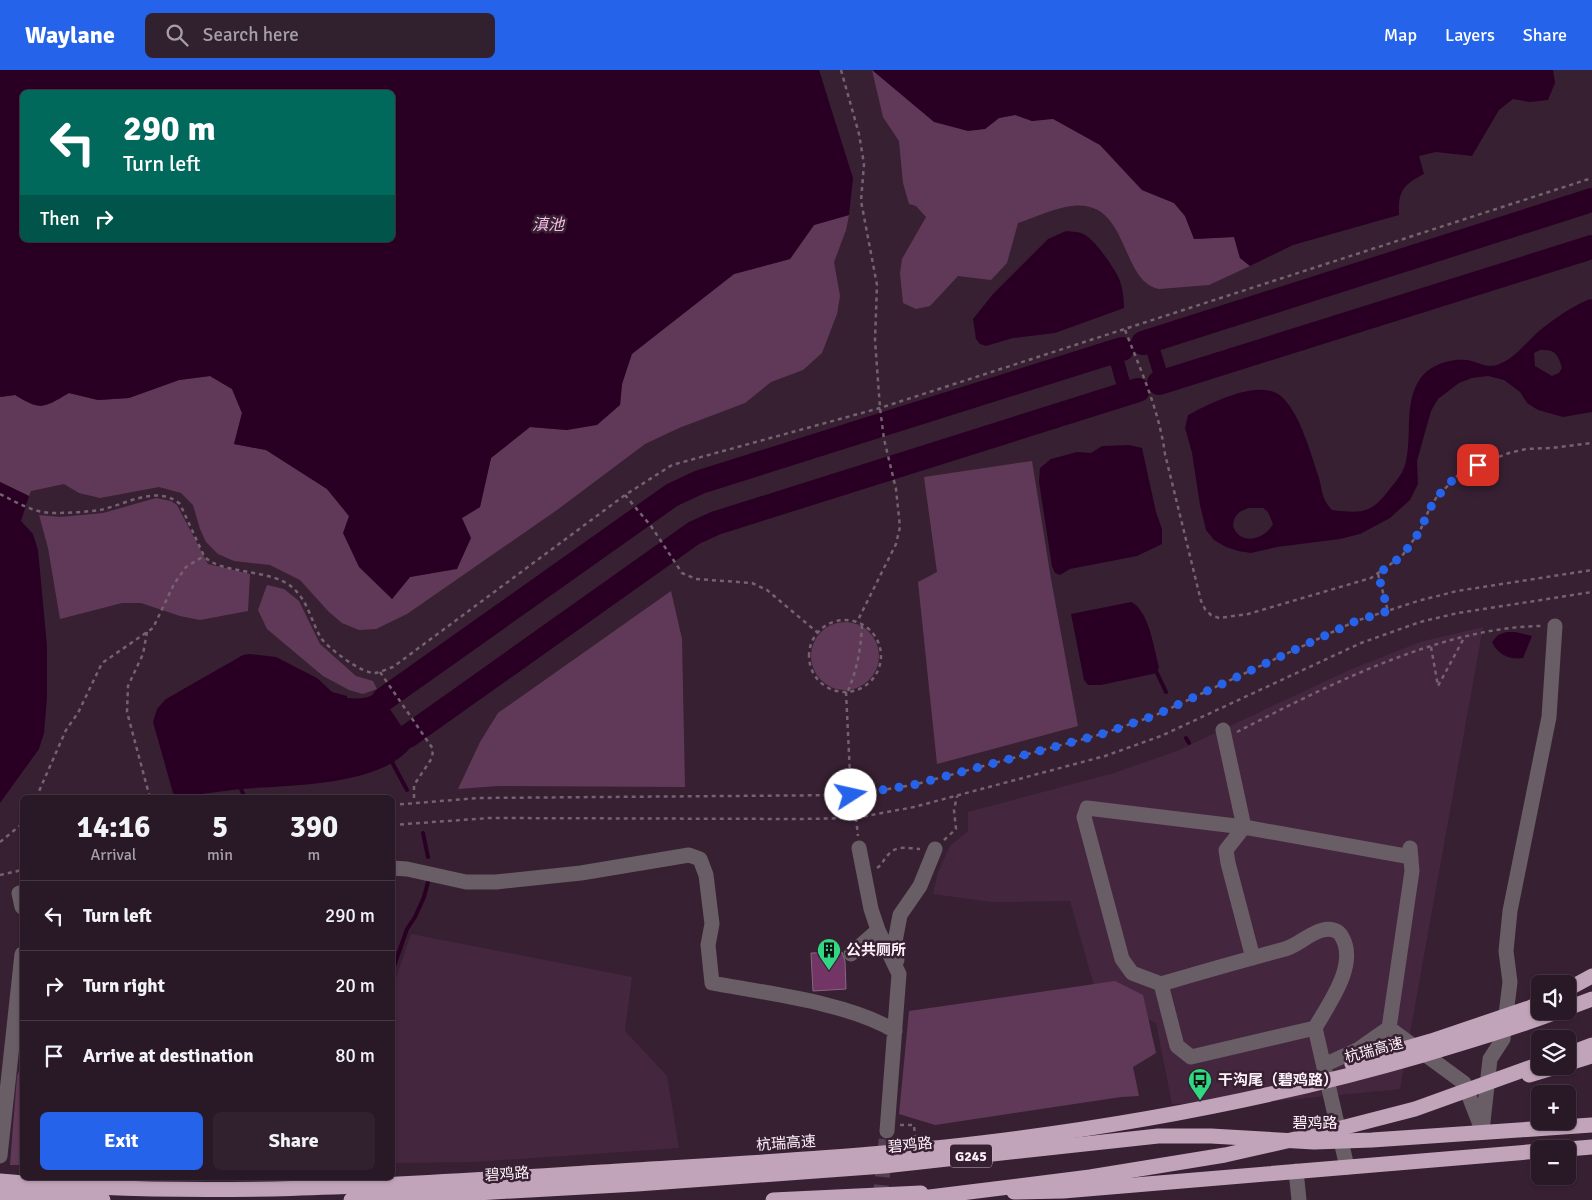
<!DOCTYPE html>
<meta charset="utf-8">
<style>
body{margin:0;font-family:Signika,"Noto Sans SC",sans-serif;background:#31212e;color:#f1f3f6;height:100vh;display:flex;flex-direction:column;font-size:19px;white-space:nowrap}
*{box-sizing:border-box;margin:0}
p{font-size:16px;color:#a5a0a7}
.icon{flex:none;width:28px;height:28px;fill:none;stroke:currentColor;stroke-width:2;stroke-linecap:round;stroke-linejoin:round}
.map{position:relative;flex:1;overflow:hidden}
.sheet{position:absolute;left:20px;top:725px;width:375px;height:385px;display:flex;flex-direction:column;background:#291826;border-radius:8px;box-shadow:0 1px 4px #0004,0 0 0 1px #453743}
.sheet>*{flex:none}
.hud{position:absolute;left:20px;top:20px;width:375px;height:152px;border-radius:8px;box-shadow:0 1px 4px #0004,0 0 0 1px #453743;background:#00695c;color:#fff;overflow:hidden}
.tools{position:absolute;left:1531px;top:905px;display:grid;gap:10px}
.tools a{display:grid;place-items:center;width:45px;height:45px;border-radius:8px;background:#291826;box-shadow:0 1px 4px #0004,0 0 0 1px #453743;font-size:25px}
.pin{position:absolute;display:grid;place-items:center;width:42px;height:42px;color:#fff;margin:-21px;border-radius:10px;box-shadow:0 2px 8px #0006}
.me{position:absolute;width:55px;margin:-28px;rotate:80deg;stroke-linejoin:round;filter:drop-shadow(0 0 4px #0008)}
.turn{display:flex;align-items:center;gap:18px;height:105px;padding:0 20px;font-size:22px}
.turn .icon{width:65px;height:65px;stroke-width:2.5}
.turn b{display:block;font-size:35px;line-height:42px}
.then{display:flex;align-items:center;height:48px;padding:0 20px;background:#0003;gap:10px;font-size:19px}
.eta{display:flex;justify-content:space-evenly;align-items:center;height:85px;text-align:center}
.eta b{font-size:30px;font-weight:700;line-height:35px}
.primary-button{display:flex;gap:10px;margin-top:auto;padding:10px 20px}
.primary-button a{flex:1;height:58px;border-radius:8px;background:#2563eb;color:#fff;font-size:20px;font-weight:700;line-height:58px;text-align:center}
.primary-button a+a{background:#31212e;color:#f1f3f6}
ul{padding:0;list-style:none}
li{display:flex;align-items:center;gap:15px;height:70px;padding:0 20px;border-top:1px solid #453743}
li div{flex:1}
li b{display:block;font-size:19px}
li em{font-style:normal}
header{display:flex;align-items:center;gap:30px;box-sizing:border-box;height:70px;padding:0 25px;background:#2563eb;color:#fff}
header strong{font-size:24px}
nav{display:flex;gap:28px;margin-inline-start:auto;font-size:18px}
.search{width:350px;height:45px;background:#31212e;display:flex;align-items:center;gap:12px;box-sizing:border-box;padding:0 18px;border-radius:8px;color:#a5a0a7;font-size:19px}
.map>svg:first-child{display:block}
</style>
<header>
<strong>Waylane</strong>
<div class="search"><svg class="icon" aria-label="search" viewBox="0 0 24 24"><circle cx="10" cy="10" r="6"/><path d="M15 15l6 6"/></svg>Search here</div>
<nav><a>Map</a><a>Layers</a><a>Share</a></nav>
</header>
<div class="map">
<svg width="1592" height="1130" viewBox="0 0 1592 1130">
<rect width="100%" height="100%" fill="#372032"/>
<path fill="#44273e" d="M 1483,557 L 1400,1019 L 1277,1031 L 1172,1034 L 1156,953 L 1097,926 L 1070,831 L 991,832 L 933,824 L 938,802 L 950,776 L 968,761 L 968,742 L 1114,703 L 1177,681 L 1347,601 L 1420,572 Z
M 411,864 L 632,907 L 625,961 L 667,1006 L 679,1078 L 474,1092 L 393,1093 L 393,917 Z"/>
<path fill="#613958" d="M 872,0 L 985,59 L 999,48 L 1015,45 L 1032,51 L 1053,48 L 1100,75 L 1142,120 L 1174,133 L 1185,146 L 1194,169 L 1234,167 L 1240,188 L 1250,196 L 1209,215 L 1159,219 C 1119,211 1130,129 1072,136 C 1057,137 1033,148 1018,153 L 1007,193 L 991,210 L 958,206 L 930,236 L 916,239 L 903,233 L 900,203 L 902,189 L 926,147 L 916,136 L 909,134 L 903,113 L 899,71 L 883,47 Z
M 849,145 L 846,160 L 834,192 L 840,226 L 837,244 L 822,283 L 803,300 L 771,312 L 745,333 L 679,358 L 645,374 L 557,440 L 407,544 L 376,559 L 359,560 L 342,553 L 329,542 L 300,510 L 270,495 L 234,491 L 218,484 L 206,472 L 200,459 L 193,435 L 181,423 L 159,417 L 100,428 L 79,423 L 64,414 L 31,421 L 29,426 L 0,412 L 0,327 L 15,325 C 41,341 43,338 69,323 L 98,330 L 129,328 L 179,310 L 210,306 L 232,319 L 242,343 L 234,374 L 266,380 L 327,419 L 349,446 L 392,529 L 410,507 L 457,498 L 462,448 L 480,437 L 491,388 L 530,357 L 567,360 L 620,335 L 622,314 L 631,284 L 734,204 L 790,189 L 814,155 Z
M 1032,391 L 1051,509 L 1078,656 L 937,694 L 918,512 L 937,502 L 924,407 Z
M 156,428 L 171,431 L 177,435 L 208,494 L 250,504 L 248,541 L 200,550 L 180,546 L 141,533 L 122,533 L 60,549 L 48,478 L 39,445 L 60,447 L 103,443 Z
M 267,515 L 284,519 L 299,531 L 320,574 L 356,606 L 373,611 L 377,619 L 363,624 L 349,620 L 323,606 L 267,559 L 258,540 Z
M 671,521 L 682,569 L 685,717 L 498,716 L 458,719 L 480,672 L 498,643 Z
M811 586a34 34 0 1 1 68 0a34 34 0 1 1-68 0Z
M 1115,911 L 1143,925 L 1156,983 L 1133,997 L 1139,1026 L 1121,1027 L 935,1055 L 899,1044 L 909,941 Z
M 22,993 L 22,1095 L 10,1095 L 17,1006 Z"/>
<path fill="#290023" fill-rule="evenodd" d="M 0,0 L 819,0 L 853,108 L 849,145 L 814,155 L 790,189 L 734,204 L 632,284 L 622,314 L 620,335 L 597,355 L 567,360 L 530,357 L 491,388 L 480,437 L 462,448 L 471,468 L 457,499 L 410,507 L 392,529 L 359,497 L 343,463 L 349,446 L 327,419 L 266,380 L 234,374 L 242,343 L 232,319 L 210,306 L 179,310 L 129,328 L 98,330 L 69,323 C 43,338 41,341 15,325 L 0,327 ZM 392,22 L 392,170 L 22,170 L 22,22 Z
M 872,0 L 1553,0 L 1555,13 L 1548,30 L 1530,32 L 1513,29 L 1499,40 L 1472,86 L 1436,82 L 1419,86 L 1424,104 C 1403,115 1398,121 1399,145 L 1293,175 L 1250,196 L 1240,188 L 1234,167 L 1194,169 L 1185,146 L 1174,133 L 1142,120 L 1100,75 L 1053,49 L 1032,51 L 1015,45 L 999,48 L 985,59 L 968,61 L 934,52 Z
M 1066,161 C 1072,162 1079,161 1085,165 C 1095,170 1116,200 1120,211 C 1123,220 1124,229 1124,238 L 1055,263 L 1013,268 L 986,276 L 980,274 L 976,269 L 973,249 L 993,224 L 1048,169 Z
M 1590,229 L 1592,230 L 1592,342 L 1563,347 L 1538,340 L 1527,333 L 1520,322 L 1504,310 L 1488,306 L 1472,308 L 1459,313 L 1438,329 L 1431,341 L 1417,391 L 1418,414 L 1410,430 L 1390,448 L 1360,464 L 1340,469 L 1277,477 L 1251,483 L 1238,481 L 1226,477 L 1214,470 L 1206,460 L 1200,435 L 1192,383 L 1185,358 L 1188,345 C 1209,334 1263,305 1284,329 C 1300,346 1310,380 1317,402 C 1323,418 1320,427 1332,440 C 1360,443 1370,445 1389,420 C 1395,412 1402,405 1405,395 C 1413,368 1403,333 1420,309 C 1429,295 1451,288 1467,290 C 1478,292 1486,298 1497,295 C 1516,289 1528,269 1544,257 C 1558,246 1573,236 1590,229 ZM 1540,280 C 1555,279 1558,284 1562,298 L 1559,303 L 1552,306 L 1535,296 L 1534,283 ZM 1249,438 L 1263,438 L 1268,442 L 1273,454 C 1264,470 1240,476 1233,456 C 1234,445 1239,441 1249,438 Z
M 1129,375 L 1142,378 L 1156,442 L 1162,459 L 1162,474 L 1137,486 L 1070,499 L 1060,505 L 1055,503 L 1052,496 L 1039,412 L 1040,398 L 1051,389 L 1077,382 L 1091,383 L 1102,376 Z
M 0,412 L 29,426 L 21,451 L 33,464 L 38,480 L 47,576 L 47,628 L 44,663 L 39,679 L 0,733 Z
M 1131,532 C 1149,540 1154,579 1159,597 L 1157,603 L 1101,615 L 1088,615 L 1084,610 L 1071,544 Z
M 1506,562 L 1515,562 L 1532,566 L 1523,588 C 1510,590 1498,585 1492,572 L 1498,565 Z
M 250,584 L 276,587 L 317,608 L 332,622 L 347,626 L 347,628 C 360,629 369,629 378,621 L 413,674 C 384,717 288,715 241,719 C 221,721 201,724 181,727 L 173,723 L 153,652 L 157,639 L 166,629 L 243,585 Z"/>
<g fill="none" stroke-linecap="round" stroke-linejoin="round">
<path stroke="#290023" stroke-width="4" d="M 1157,603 L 1166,622
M 1186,668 L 1189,673
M 392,692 L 407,720
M 241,719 L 245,728
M 423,763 L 428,787
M 392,902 L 407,859 L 415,847 L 424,827 L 428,812"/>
<path stroke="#290023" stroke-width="14" d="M 1150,270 L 1163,312
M 1114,281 L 1126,323"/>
<path stroke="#290023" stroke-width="24" d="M 1143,273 L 1592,130
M 1159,313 L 1592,177
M 384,629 L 672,425 L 700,412 L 1122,279
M 408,666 L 694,463 L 716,453 L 1138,320"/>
</g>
<path fill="#723566" stroke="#84687d" d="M 842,882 L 845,891 L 846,919 L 813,921 L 811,883 Z"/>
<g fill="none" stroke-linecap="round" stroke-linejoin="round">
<path stroke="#553f50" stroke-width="15" stroke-dasharray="15 8" stroke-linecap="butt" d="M 880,1130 L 887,1061"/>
<path stroke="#756271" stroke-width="2.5" stroke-dasharray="4 4" stroke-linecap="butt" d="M 841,0 L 859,64 L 864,94 L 861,131 L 877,215 L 875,270 L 880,338 L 884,369 L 896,419 L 900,457 L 896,474 L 857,552
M 1125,260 C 1141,301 1159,340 1165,384 L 1201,531 L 1205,539 L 1211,545 L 1219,548 L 1248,544 L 1371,508 L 1402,486 L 1420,461 L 1428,442 L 1436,428 L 1462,401 L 1509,383 L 1526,379 L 1551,378 L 1592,373
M 0,424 C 18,433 34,443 54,443 C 69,443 85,442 100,440 C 125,435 157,414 180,434 L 204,486 C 220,505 272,498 293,518 C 308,531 311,551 321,568 C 328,578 362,604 375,603 C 381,602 387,599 393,597 L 625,425 L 672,395 L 880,338 L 1592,108
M 625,425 L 651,456 L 682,503 L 696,509 L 752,513 L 767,520 L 818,563
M 1378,504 L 1388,541
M809 586a36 36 0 1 1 72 0a36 36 0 1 1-72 0Z
M 147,562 L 143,584 L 128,616 L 127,642 L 150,728
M 1431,577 L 1438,616 L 1464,568
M 380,602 L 433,679 L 432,688 L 414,715 L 414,732
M 848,621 C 857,599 861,579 862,555
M 846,622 L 851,725
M 1237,662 C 1324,617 1442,557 1541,556
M 36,728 L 66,660 L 78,643 L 102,593 L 153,558 L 174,514 L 186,497 L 204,486
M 392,735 L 478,728 L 851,725 L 913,715 L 1102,664 L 1156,645 L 1356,551 L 1418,531 L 1457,521 L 1592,500
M 856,748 L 858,766
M 392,755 L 489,748 L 800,749 L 856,748 L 914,737 L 1105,686 L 1161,666 L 1361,573 L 1420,552 L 1458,543 L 1592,522
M 944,770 L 956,759 L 954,740 L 957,726
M 0,772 L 22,754
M 877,798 C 883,794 883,790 888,785 C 895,775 909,778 920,779
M 0,805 L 22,800
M 900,1055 L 914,1055 L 915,1066"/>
<path stroke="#695d66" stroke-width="15" d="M 1223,660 L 1244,757 L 1226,780 L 1228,793 L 1253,888
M 859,778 L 871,839 L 878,860 L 899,904 L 887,1061
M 1410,778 L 1412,801 L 1389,958 L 1464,1013 L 1481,1057
M 392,798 L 407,799 L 466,812 L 496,812 L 581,803 L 689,785 L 700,789 L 706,805 L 712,854 L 708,875 L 712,913 C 766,923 849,933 895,961
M 19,823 L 22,837
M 851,884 L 878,860
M 897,890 L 894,877 L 900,845 L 920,816 L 935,779
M 1161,914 L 1132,903 L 1122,889 L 1084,747 L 1087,738 L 1244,757 L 1411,787
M 1315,958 C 1329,933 1358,895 1342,867 C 1339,860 1330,858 1323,860 C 1309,863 1299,875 1285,879 C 1244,890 1202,902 1161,914 L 1177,976 L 1191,987 L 1315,958 L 1347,1097
M 1324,995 L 1359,979 L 1389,958
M 1482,1061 L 1490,989 L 1503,969 L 1510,912 L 1506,881 L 1510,841 L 1549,647 L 1555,556
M 0,1086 L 22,884
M 1296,1101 L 1299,1130"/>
<path stroke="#c1a4ba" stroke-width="15" d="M 1568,919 L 1592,906
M 1568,938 L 1592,929
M 1568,984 L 1592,975
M 1569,993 L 1592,986
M 1568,1079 L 1592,1077
M 1014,1122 L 1063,1121 L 1540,1081
M 0,1123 L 103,1130
M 351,1130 L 637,1114 L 884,1096 L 1158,1066 L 1211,1066 L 1314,1072 L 1372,1070 L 1592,1055
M 773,1130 L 921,1123"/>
<path stroke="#c1a4ba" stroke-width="15" d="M 1352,994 L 1431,971 L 1529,938 L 1540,933
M 1529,1005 L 1559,996
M 0,1111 C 201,1129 401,1115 602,1102 C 728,1094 855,1088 981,1073 C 1130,1055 1279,1027 1423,985 C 1469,971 1515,958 1559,941
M 905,1130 L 1090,1107 L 1225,1085 L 1322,1063 L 1415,1039 L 1540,994"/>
</g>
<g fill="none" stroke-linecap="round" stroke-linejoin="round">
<path stroke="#2563eb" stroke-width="9" stroke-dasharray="0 16.2" d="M 851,725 L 913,715 L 1102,664 L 1156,645 L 1356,551 L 1388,541 L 1378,504 L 1402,486 L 1420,461 L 1428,442 L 1436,428 L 1462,400 L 1478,395"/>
</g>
<defs>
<g id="building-pin" transform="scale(1.25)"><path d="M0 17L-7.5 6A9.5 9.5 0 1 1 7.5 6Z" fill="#30d883" stroke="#372032"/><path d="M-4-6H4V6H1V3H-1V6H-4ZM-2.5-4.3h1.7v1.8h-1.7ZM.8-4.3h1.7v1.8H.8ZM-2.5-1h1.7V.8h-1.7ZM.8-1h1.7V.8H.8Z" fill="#111"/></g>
<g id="bus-pin" transform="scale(1.25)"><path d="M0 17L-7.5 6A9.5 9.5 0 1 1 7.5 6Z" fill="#30d883" stroke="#372032"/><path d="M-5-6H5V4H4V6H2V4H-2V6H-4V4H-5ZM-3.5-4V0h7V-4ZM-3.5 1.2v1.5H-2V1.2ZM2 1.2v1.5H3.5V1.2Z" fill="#111"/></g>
</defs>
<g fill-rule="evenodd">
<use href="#building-pin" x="829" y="880"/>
<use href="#bus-pin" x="1200" y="1010"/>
</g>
<g text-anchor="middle" stroke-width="5" stroke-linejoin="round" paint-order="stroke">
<rect fill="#372032" stroke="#c2b2be" stroke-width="1" x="950" y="1074.5" width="42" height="23" rx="4"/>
<g font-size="14" font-weight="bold" fill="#fef1fa">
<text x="971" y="1091">G245</text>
</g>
<g font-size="15" font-weight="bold" fill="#fef1fa" stroke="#372032" text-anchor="start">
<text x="846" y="885">公共厕所</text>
<text x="1218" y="1015">干沟尾（碧鸡路）</text>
</g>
<g font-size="15" fill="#fef1fa" stroke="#372032">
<text transform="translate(1374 980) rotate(-15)" y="5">杭瑞高速</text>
<text x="1315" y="1058">碧鸡路</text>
<text transform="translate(786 1073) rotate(-4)" y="5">杭瑞高速</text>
<text transform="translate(910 1075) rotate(-6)" y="5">碧鸡路</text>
<text transform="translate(507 1104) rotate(-4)" y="5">碧鸡路</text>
</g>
<g font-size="16" font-style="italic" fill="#f5bfe8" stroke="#372032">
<text x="548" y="160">滇池</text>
</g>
</g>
</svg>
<div class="tools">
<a><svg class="icon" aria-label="sound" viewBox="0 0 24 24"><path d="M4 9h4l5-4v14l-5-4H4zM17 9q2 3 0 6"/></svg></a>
<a><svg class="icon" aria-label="layers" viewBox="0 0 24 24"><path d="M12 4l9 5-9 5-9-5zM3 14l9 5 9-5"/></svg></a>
<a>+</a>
<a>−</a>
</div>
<div class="pin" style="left:1478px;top:395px;background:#d93025"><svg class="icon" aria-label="arrive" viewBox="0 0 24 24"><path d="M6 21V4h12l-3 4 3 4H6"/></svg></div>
<svg class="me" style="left:851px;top:725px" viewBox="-20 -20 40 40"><circle r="19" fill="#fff"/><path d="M0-13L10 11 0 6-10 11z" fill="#2563eb"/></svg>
<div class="hud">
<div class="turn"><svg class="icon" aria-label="left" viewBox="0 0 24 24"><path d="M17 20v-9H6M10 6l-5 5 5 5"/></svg><div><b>290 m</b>Turn left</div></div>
<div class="then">Then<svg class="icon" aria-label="right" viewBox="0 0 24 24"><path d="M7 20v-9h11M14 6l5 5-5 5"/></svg></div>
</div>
<section class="sheet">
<div class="eta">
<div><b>14:16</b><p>Arrival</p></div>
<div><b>5</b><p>min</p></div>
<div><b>390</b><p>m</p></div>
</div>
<ul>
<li><svg class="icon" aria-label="left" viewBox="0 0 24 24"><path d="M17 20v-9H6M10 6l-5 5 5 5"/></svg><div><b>Turn left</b></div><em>290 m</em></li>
<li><svg class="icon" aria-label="right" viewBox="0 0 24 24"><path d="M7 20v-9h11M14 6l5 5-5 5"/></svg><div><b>Turn right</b></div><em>20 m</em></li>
<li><svg class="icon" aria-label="arrive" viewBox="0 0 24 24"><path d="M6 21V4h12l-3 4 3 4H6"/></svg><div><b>Arrive at destination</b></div><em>80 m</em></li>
</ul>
<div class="primary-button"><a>Exit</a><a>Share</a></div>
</section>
</div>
